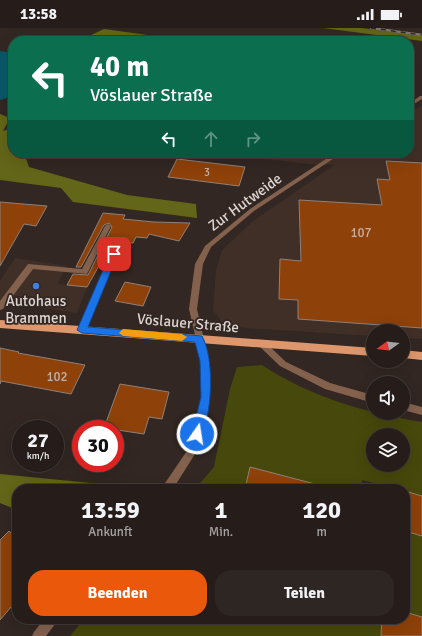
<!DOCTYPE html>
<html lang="de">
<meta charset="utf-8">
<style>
body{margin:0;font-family:Signika,sans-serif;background:#2e2623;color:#f1f3f6;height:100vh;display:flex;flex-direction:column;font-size:15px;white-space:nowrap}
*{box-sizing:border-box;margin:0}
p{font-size:13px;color:#a4a2a2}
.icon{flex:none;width:22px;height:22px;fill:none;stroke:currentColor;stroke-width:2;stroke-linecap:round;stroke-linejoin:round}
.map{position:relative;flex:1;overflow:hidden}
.sheet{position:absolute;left:12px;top:456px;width:398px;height:140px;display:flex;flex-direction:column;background:#261d1a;border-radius:16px;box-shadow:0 4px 16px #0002,0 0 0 1px #423b39}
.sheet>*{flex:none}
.hud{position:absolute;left:8px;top:8px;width:406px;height:122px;border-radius:16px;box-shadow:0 4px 16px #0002,0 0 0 1px #423b39;background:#0b6e4f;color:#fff;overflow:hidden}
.needle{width:26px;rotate:255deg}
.tools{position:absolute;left:366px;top:296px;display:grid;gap:8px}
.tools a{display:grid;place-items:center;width:44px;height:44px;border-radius:50%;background:#261d1a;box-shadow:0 4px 16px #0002,0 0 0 1px #423b39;font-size:20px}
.speed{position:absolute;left:12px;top:392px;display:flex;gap:8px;font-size:20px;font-weight:700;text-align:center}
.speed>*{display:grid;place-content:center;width:52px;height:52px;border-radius:50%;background:#261d1a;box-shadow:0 4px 16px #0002,0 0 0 1px #423b39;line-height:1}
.speed small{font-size:10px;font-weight:400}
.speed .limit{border:6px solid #d22;background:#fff;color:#111}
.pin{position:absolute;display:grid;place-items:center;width:34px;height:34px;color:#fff;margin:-17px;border-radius:8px;box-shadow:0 2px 6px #0006}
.me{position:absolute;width:44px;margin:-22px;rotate:13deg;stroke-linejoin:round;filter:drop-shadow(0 0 3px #0008)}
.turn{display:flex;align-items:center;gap:14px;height:84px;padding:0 16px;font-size:18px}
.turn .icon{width:52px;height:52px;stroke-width:2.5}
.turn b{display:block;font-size:28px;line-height:34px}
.lanes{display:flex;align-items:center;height:38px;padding:0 16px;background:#0003;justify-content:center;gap:20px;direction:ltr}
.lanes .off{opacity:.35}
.eta{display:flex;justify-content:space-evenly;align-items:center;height:68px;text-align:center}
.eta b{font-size:24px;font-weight:800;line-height:28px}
.cta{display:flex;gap:8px;margin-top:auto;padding:8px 16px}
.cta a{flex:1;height:46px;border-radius:16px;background:#ea580c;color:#fff;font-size:16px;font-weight:800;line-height:46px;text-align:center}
.cta a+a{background:#2e2623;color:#f1f3f6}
.status{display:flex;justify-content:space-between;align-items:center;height:28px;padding:0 20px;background:#261d1a;direction:ltr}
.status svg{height:11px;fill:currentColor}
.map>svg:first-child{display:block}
</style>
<div class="status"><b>13:58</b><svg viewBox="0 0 49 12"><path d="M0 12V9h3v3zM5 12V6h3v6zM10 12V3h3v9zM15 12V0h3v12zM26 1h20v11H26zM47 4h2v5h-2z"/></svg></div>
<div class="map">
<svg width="422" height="608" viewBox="0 0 422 608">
<rect width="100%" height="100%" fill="#322722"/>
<path fill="#402f27" d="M 422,77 L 422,311 L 403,310 L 403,303 L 373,303 L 373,308 L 246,300 L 224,297 L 213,282 L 216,243 L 222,222 L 252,194 L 334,137 L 309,136 L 215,125 L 409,125 L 409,85 Z
M 15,230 L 66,238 L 58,256 L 87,259 L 77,285 L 0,274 L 0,253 Z"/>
<path fill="#47480b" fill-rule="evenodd" d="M 262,337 C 310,369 367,385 422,394 L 422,468 L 405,463 L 405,461 L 396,461 L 362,452 L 361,461 L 195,461 L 214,439 L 230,361 L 237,339 ZM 373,407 L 403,407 L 403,437 L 373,437 Z
M 405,503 L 422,508 L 422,608 L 70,608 L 84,591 L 405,591 Z"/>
<path fill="#636518" d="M 323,0 L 361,0 L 422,8 L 422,13 Z
M 104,1 L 191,13 L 164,13 L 142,10 L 112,13 L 78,13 Z
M 0,86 L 10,90 L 3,103 L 13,100 L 13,125 L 24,125 L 29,139 L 127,167 L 196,176 L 197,190 L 73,174 L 61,160 L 0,152 Z
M 0,446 L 130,459 L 129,461 L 17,461 L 17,482 L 0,475 Z"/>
<path fill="#0a5868" d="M 0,23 L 13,25 L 13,68 L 0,72 Z"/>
<path fill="#8e4109" stroke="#8e817a" d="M 177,131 L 245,139 L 239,158 L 168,149 Z
M 386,133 L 422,135 L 422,300 L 298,291 L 298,272 L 279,271 L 280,231 L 301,233 L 299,172 L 382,177 L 377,151 L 390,152 Z
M 0,174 L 47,178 L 36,198 L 24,196 L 0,238 Z
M 103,185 L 125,187 L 123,191 L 154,194 L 190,195 L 179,213 L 149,206 L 147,210 L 136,209 L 133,215 L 113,213 L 87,259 L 67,257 L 73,246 L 88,247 L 112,199 L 109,195 L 104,197 L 81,239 L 76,239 Z
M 125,254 L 151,259 L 143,278 L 115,273 Z
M 0,320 L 19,324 L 18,325 L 85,337 L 71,366 L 1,353 L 0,356 Z
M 120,356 L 169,364 L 162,391 L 149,389 L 144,406 L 104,400 Z
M 250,439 L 315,456 L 314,461 L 245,461 Z
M 405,463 L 422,468 L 422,508 L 405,503 Z
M 9,503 L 17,510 L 17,572 L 0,592 L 0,512 Z
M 405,584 L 422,589 L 422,608 L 381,608 L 382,591 L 405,591 Z"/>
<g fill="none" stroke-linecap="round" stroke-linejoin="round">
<path fill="#84614d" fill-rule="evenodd" d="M 108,196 L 111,198 L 87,246 L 33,241 L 3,281 L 0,282 L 0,273 L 28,236 L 82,241 L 105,198 Z
M 112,224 L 114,224 L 117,226 L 86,302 L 85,304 L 79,304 L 78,302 Z
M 262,313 L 265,314 L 286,334 L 330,355 L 373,367 L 373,375 L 325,361 L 280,338 L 259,318 L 258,316 L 259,314 Z
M 403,374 L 422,379 L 422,387 L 403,382 Z"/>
<path fill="#84614d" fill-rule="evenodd" d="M 420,68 L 422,68 L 422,71 L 409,79 L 409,76 Z
M 335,125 L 342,125 L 254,183 L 211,219 L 203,236 L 197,281 L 209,333 L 210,369 L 200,418 L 173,461 L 161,461 L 191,417 L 202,369 L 201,333 L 189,281 L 195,236 L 205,218 L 250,181 Z
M 44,591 L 58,591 L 56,595 L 46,608 L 32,608 L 34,604 Z"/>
<path fill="#de976d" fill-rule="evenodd" d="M 0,292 L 373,320 L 373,328 L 0,300 Z
M 403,322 L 422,324 L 422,332 L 403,330 Z"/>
<g stroke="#7f7571" stroke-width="2.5">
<path id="rail" d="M 371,0 L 422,7"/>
</g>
<use href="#rail" stroke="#322722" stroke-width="1.5" stroke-dasharray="5" stroke-linecap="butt"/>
</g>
<path fill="#1a73e8" stroke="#114b97" d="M 114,223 L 118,226 L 88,299 L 202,308 C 215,332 212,385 201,409 L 197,411 L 194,409 L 192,406 L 201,369 L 200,333 L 195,314 L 82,305 L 77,302 L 110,226 Z"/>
<path fill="#f59e0b" d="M 123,301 L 182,306 L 187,309 L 182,313 L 123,308 L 119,305 Z"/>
<circle fill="#3f7fe0" stroke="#322722" stroke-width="1.5" cx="36" cy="258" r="4"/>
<g text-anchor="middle" stroke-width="3.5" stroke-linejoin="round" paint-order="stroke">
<g font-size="11" fill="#c8af9f">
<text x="207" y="148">3</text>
</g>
<g font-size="13" fill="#c8af9f">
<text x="361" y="209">107</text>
<text x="57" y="353">102</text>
</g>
<g font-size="15" fill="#dcd4d1" stroke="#322722">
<text transform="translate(245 174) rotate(-36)" y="5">Zur Hutweide</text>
<text transform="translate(188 295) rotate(5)" y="5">Vöslauer Straße</text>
</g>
<g font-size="15" fill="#dcd4d1" stroke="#322722">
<text x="36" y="278">Autohaus<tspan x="36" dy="17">Brammen</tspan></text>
</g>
</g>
</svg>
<div class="tools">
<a><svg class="needle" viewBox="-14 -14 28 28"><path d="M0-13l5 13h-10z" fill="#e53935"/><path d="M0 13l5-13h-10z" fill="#a4a2a2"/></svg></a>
<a><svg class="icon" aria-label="sound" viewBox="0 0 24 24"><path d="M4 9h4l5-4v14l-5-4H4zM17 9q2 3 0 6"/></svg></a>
<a><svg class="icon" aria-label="layers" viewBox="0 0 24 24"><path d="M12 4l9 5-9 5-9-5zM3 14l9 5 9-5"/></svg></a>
</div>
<div class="speed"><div>27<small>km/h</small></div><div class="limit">30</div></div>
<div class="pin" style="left:114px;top:226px;background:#d93025"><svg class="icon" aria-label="arrive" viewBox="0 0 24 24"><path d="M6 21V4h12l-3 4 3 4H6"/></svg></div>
<svg class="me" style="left:197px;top:406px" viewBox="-20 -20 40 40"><circle r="17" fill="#1a73e8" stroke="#fff" stroke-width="3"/><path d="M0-11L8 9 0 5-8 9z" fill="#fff"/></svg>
<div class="hud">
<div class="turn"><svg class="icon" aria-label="left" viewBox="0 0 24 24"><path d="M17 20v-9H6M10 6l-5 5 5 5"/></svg><div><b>40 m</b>Vöslauer Straße</div></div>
<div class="lanes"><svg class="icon" aria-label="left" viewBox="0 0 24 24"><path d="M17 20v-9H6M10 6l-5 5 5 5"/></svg><svg class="icon off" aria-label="ahead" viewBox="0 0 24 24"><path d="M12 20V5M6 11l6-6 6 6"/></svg><svg class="icon off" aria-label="right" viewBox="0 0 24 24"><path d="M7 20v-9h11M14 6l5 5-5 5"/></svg></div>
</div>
<section class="sheet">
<div class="eta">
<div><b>13:59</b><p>Ankunft</p></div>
<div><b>1</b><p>Min.</p></div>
<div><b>120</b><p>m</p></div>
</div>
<div class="cta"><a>Beenden</a><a>Teilen</a></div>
</section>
</div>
